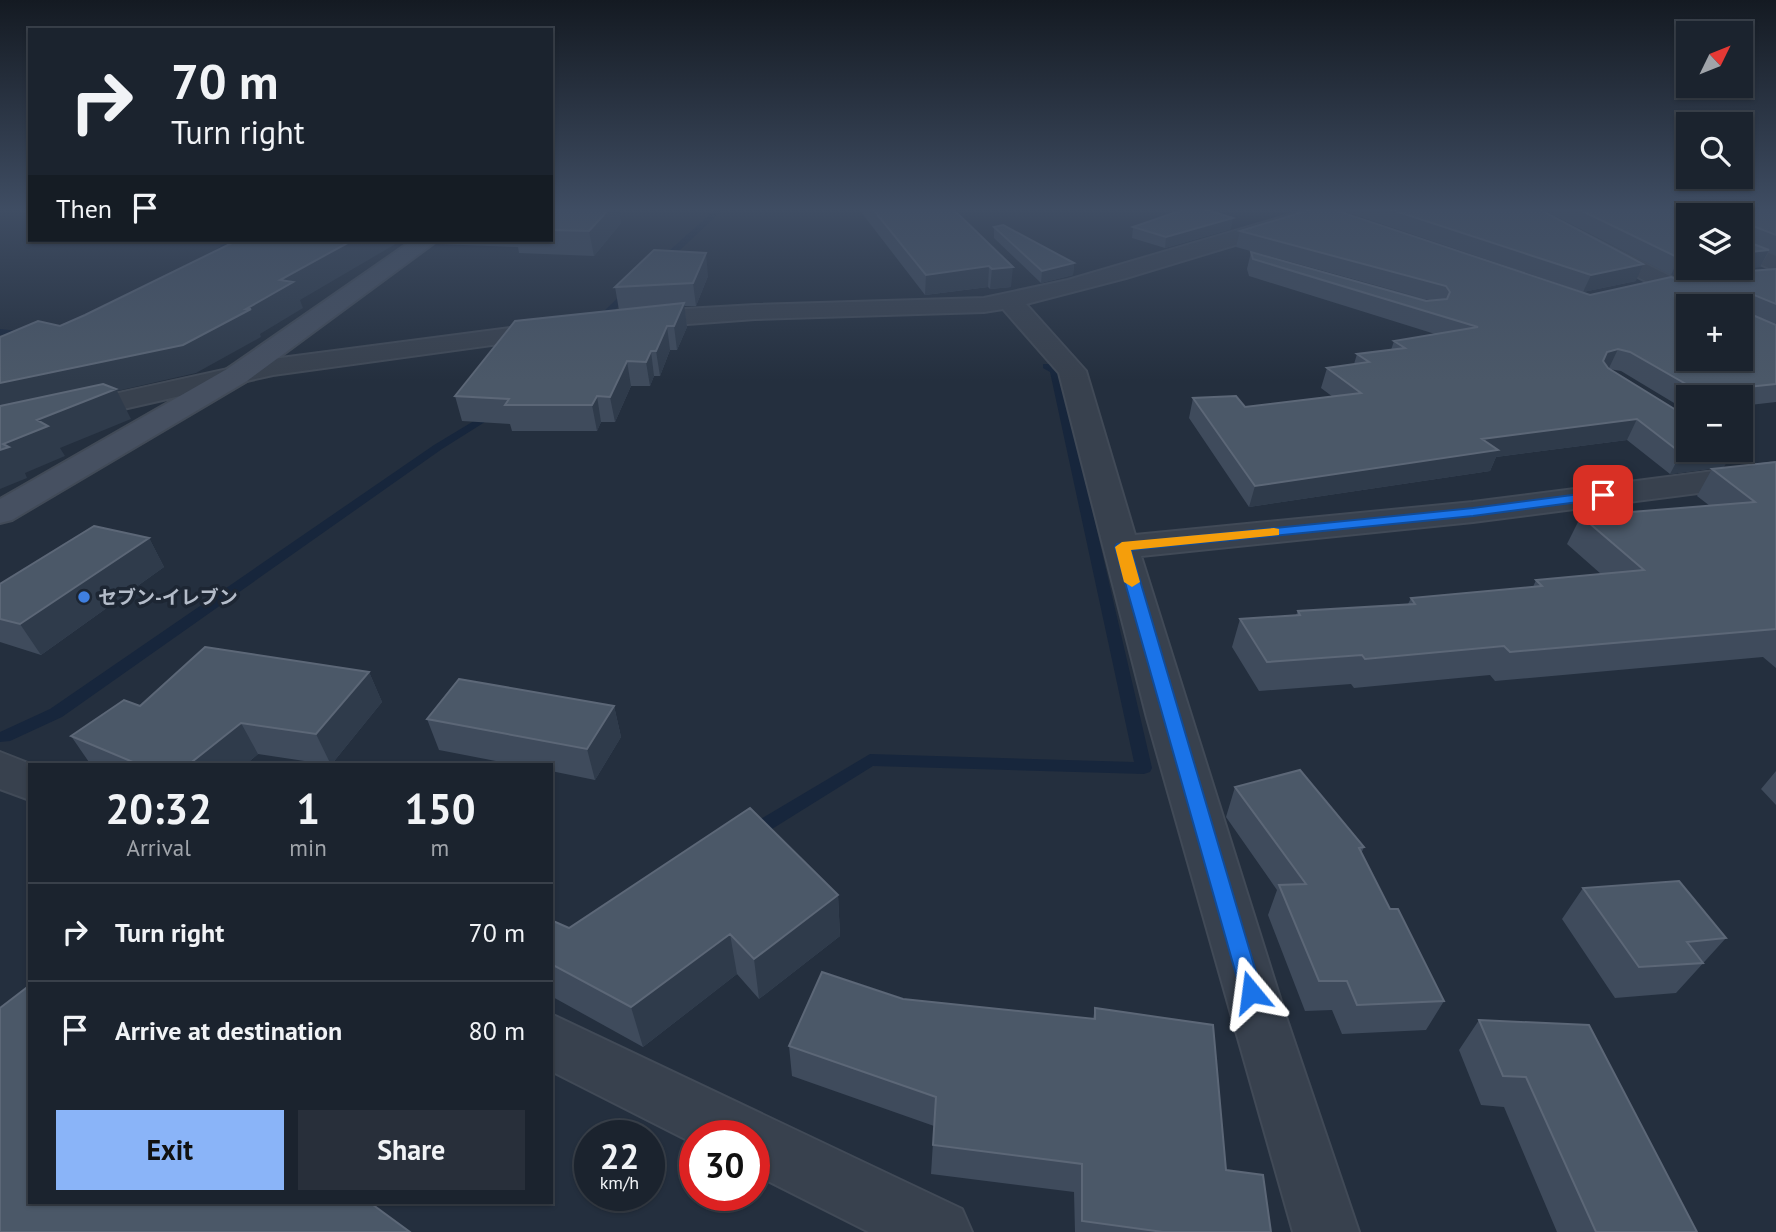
<!DOCTYPE html>
<meta charset="utf-8">
<style>
body{margin:0;font-family:"PT Sans","Noto Sans JP",sans-serif;background:#282f3a;color:#f1f3f6;height:100vh;display:flex;flex-direction:column;font-size:26px;white-space:nowrap}
*{box-sizing:border-box;margin:0}
p{font-size:23px;color:#a0a4aa}
.icon{flex:none;width:38px;height:38px;fill:none;stroke:currentColor;stroke-width:2;stroke-linecap:round;stroke-linejoin:round}
.map{position:relative;flex:1;overflow:hidden}
.sheet{position:absolute;left:28px;top:763px;width:525px;height:441px;display:flex;flex-direction:column;background:#1b232e;border-radius:0px;box-shadow:0 2px 5px #0004,0 0 0 2px #39404a}
.sheet>*{flex:none}
.hud{position:absolute;left:28px;top:28px;width:525px;height:214px;border-radius:0px;box-shadow:0 2px 5px #0004,0 0 0 2px #39404a;background:#1b232e;color:#f1f3f6;overflow:hidden}
.needle{width:46px;rotate:47deg}
.buttons{position:absolute;left:1676px;top:21px;display:grid;gap:14px}
.buttons a{display:grid;place-items:center;width:77px;height:77px;border-radius:0px;background:#1b232e;box-shadow:0 2px 5px #0004,0 0 0 2px #39404a;font-size:35px}
.speed{position:absolute;left:574px;top:1120px;display:flex;gap:14px;font-size:35px;font-weight:700;text-align:center}
.speed>*{display:grid;place-content:center;width:91px;height:91px;border-radius:50%;background:#1b232e;box-shadow:0 2px 5px #0004,0 0 0 2px #39404a;line-height:1}
.speed small{font-size:18px;font-weight:400}
.speed .limit{border:10px solid #d22;background:#fff;color:#111}
.pin{position:absolute;display:grid;place-items:center;width:60px;height:60px;color:#fff;margin:-30px;border-radius:14px;box-shadow:0 4px 10px #0006}
.me{position:absolute;width:77px;margin:-38px;rotate:344deg;stroke-linejoin:round;filter:drop-shadow(0 0 5px #0008)}
.turn{display:flex;align-items:center;gap:24px;height:147px;padding:0 28px;font-size:32px}
.turn .icon{width:91px;height:91px;stroke-width:2.5}
.turn b{display:block;font-size:49px;line-height:60px}
.then{display:flex;align-items:center;height:66px;padding:0 28px;background:#0003;gap:14px;font-size:26px}
.eta{display:flex;justify-content:space-evenly;align-items:center;height:119px;text-align:center}
.eta b{font-size:42px;font-weight:600;line-height:49px}
.cta{display:flex;gap:14px;margin-top:auto;padding:14px 28px}
.cta a{flex:1;height:80px;border-radius:0px;background:#8ab4f8;color:#111;font-size:28px;font-weight:600;line-height:80px;text-align:center}
.cta a+a{background:#282f3a;color:#f1f3f6}
ul{padding:0;list-style:none}
li{display:flex;align-items:center;gap:21px;height:98px;padding:0 28px;border-top:2px solid #39404a}
li div{flex:1}
li b{display:block;font-size:26px}
li em{font-style:normal}
.map>svg:first-child{display:block}
</style>
<div class="map">
<svg width="1776" height="1232" viewBox="0 0 1776 1232">
<rect width="100%" height="100%" fill="#242f3e"/>
<g fill="none" stroke-linecap="round" stroke-linejoin="round">
<path fill="#17263c" fill-rule="evenodd" d="M 717,208 L 725,208 L 666,263 L 660,263 L 660,259 Z
M 229,240 L 238,240 L 216,258 L 210,258 L 210,254 Z
M 627,289 L 634,291 L 607,318 L 601,318 L 601,314 Z
M 0,329 L 28,332 L 33,335 L 28,338 L 0,335 Z
M 1043,364 L 1049,364 L 1060,371 L 1152,768 L 1150,772 L 1144,774 L 873,766 L 756,839 L 750,841 L 744,839 L 741,834 L 744,829 L 870,754 L 1134,762 L 1050,372 L 1043,368 Z
M 492,410 L 496,411 L 496,415 L 442,449 L 62,717 L 10,741 L 0,742 L 0,732 L 50,709 L 434,445 Z"/>
<g stroke="#414a57" stroke-width="4">
<path id="street" d="M 1313,208 L 1347,208 L 1344,212 L 1126,278 L 1026,304 L 1086,371 L 1135,535 L 1473,502 L 1776,463 L 1776,483 L 1473,522 L 1141,556 L 1286,1017 L 1359,1232 L 1293,1232 L 1147,718 L 1059,373 L 1003,309 L 984,312 L 755,319 L 633,328 L 624,325 L 620,320 L 624,315 L 633,312 L 755,305 L 984,298 L 1068,280 Z
M 1507,208 L 1533,208 L 1720,301 L 1723,306 L 1693,306 Z
M 1741,242 L 1776,256 L 1776,271 L 1741,256 Z
M 556,322 L 565,325 L 569,330 L 565,335 L 273,375 L 0,437 L 0,419 L 273,359 Z
M 0,752 L 33,765 L 30,765 L 30,800 L 0,789 Z
M 551,1014 L 962,1209 L 972,1232 L 869,1232 L 754,1174 L 754,1136 L 695,1136 L 695,1144 L 551,1071 Z"/>
</g>
<g stroke="#414a57" stroke-width="4">
<path id="secondary" d="M 413,240 L 438,240 L 247,381 L 12,520 L 0,523 L 0,499 L 227,369 Z"/>
</g>
<use href="#street" fill="#38414e" fill-rule="evenodd"/>
<use href="#secondary" fill="#465061" fill-rule="evenodd"/>
</g>
<path fill="#3f4b5c" d="M 551,208 L 618,208 L 621,223 L 594,256 L 519,253 L 518,247 L 437,244 L 436,240 L 551,240 Z
M 858,208 L 952,208 L 1011,287 L 990,289 L 988,287 L 925,295 Z
M 1347,208 L 1537,208 L 1636,281 L 1583,292 L 1346,212 Z
M 1539,208 L 1776,208 L 1776,255 L 1769,252 L 1760,267 L 1671,275 Z
M 994,227 L 1074,263 L 1073,275 L 1041,283 L 994,238 Z
M 1133,227 L 1231,229 L 1165,248 L 1132,238 Z
M 1240,231 L 1590,295 L 1684,281 L 1776,269 L 1776,402 L 1741,406 L 1741,397 L 1689,397 L 1689,412 L 1621,371 L 1609,369 L 1724,467 L 1670,474 L 1627,440 L 1496,457 L 1490,471 L 1249,507 L 1189,418 L 1193,398 L 1245,407 L 1333,397 L 1321,388 L 1327,368 L 1354,364 L 1357,354 L 1391,350 L 1394,341 L 1435,334 L 1249,276 L 1247,269 L 1251,252 L 1429,300 L 1236,247 Z
M 708,276 L 696,306 L 684,306 L 687,327 L 677,350 L 670,350 L 660,376 L 654,376 L 650,386 L 631,386 L 615,422 L 601,422 L 597,431 L 512,431 L 510,424 L 462,421 L 455,396 L 619,310 L 615,287 Z
M 1776,462 L 1776,668 L 1763,657 L 1495,681 L 1490,675 L 1354,688 L 1351,684 L 1259,691 L 1232,647 L 1240,619 L 1296,615 L 1298,611 L 1408,604 L 1411,598 L 1533,587 L 1536,580 L 1601,574 L 1567,544 L 1581,516 L 1710,506 L 1697,496 L 1712,469 Z
M 149,538 L 164,567 L 41,655 L 0,642 L 0,584 Z
M 369,672 L 382,702 L 331,765 L 258,754 L 245,765 L 91,765 L 71,736 L 140,706 Z
M 614,706 L 621,737 L 595,780 L 551,771 L 551,765 L 516,765 L 439,750 L 427,719 Z
M 1776,771 L 1776,805 L 1761,789 Z
M 1235,787 L 1364,847 L 1361,854 L 1390,909 L 1444,1001 L 1426,1030 L 1342,1034 L 1332,1010 L 1305,1011 L 1268,915 L 1277,890 L 1226,817 Z
M 1583,888 L 1726,938 L 1676,993 L 1615,998 L 1562,919 Z
M 838,895 L 840,936 L 759,999 L 737,974 L 643,1047 L 551,996 L 551,920 L 569,928 Z
M 903,999 L 1093,1019 L 1095,1008 L 1226,1170 L 1271,1232 L 1075,1232 L 1074,1192 L 931,1174 L 934,1126 L 792,1076 L 789,1046 Z
M 1479,1020 L 1697,1232 L 1557,1232 L 1504,1107 L 1481,1105 L 1459,1050 Z"/>
<path fill="#2f3b4b" d="M 610,208 L 618,208 L 621,223 L 594,256 L 589,231 Z
M 1233,218 L 1231,229 L 1165,248 L 1166,237 Z
M 353,240 L 406,240 L 399,242 L 300,300 L 303,308 L 260,334 L 261,337 L 196,373 L 117,391 L 131,419 L 60,448 L 65,456 L 25,473 L 27,478 L 0,489 L 0,450 L 3,444 L 0,416 L 0,383 L 246,309 L 280,280 Z
M 1769,250 L 1760,267 L 1671,275 L 1679,258 L 1689,257 L 1689,268 L 1741,268 L 1741,253 Z
M 706,253 L 708,276 L 696,306 L 693,283 Z
M 1074,263 L 1073,275 L 1041,283 L 1042,271 Z
M 1643,264 L 1636,281 L 1583,292 L 1591,275 Z
M 989,266 L 988,287 L 925,295 L 926,275 Z
M 1013,267 L 1011,287 L 990,289 L 992,269 Z
M 684,303 L 687,327 L 677,350 L 674,326 Z
M 667,326 L 670,350 L 660,376 L 656,351 Z
M 1618,349 L 1609,368 L 1598,372 L 1607,352 Z
M 651,351 L 654,376 L 650,386 L 646,362 Z
M 627,361 L 631,386 L 615,422 L 610,397 Z
M 597,396 L 601,422 L 597,431 L 592,405 Z
M 1637,419 L 1627,440 L 1496,457 L 1490,471 L 1249,507 L 1255,486 L 1482,439 Z
M 1709,450 L 1734,450 L 1724,467 L 1670,474 L 1681,453 Z
M 149,538 L 164,567 L 41,655 L 20,624 Z
M 369,672 L 382,702 L 331,765 L 316,734 Z
M 614,706 L 621,737 L 595,780 L 587,749 Z
M 241,723 L 258,754 L 245,765 L 188,765 Z
M 838,895 L 840,936 L 759,999 L 754,959 Z
M 730,934 L 737,974 L 643,1047 L 631,1007 Z"/>
<path fill="#4b5868" stroke="#5c6777" stroke-width="2" fill-rule="evenodd" d="M 551,208 L 610,208 L 589,231 L 551,230 Z
M 872,208 L 952,208 L 1013,267 L 992,269 L 989,266 L 926,275 Z
M 1188,208 L 1201,208 L 1233,218 L 1166,237 L 1133,227 Z
M 1316,208 L 1329,208 L 1590,295 L 1671,277 L 1684,281 L 1694,275 L 1776,269 L 1776,304 L 1752,294 L 1748,296 L 1748,313 L 1776,325 L 1776,384 L 1700,392 L 1630,352 L 1618,349 L 1607,352 L 1603,361 L 1608,368 L 1689,418 L 1689,450 L 1709,450 L 1681,453 L 1637,419 L 1482,439 L 1498,450 L 1255,486 L 1193,398 L 1236,396 L 1245,407 L 1361,393 L 1327,368 L 1369,362 L 1357,354 L 1405,348 L 1394,341 L 1478,327 L 1253,259 L 1251,252 L 1426,301 L 1447,299 L 1450,292 L 1446,286 L 1240,231 ZM 1689,306 L 1741,306 L 1741,359 L 1689,359 Z
M 1386,208 L 1537,208 L 1643,264 L 1591,275 Z
M 1576,208 L 1675,208 L 1695,215 L 1689,215 L 1689,257 L 1679,258 Z
M 1699,208 L 1776,208 L 1776,235 L 1748,224 L 1748,242 L 1769,250 L 1741,253 L 1741,215 L 1696,215 L 1699,213 Z
M 1003,225 L 1074,263 L 1042,271 L 994,227 Z
M 238,240 L 353,240 L 280,280 L 293,282 L 246,309 L 251,309 L 183,345 L 0,383 L 0,337 L 38,321 L 60,326 L 85,315 Z
M 654,250 L 706,253 L 693,283 L 615,287 Z
M 684,303 L 674,326 L 667,326 L 656,351 L 651,351 L 646,362 L 627,361 L 610,397 L 597,396 L 592,405 L 505,405 L 509,399 L 455,396 L 515,321 Z
M 103,384 L 116,389 L 37,420 L 48,426 L 3,444 L 9,447 L 0,450 L 0,406 Z
M 1776,462 L 1776,629 L 1510,652 L 1504,646 L 1365,659 L 1362,655 L 1267,662 L 1240,619 L 1300,615 L 1298,611 L 1415,604 L 1411,598 L 1542,586 L 1536,580 L 1644,570 L 1581,516 L 1755,502 L 1712,469 Z
M 94,526 L 149,538 L 20,624 L 0,619 L 0,584 Z
M 205,647 L 369,672 L 316,734 L 241,723 L 188,765 L 140,765 L 71,736 L 124,700 L 140,706 Z
M 459,679 L 614,706 L 587,749 L 427,719 Z
M 1300,770 L 1364,847 L 1359,848 L 1390,909 L 1398,909 L 1444,1001 L 1357,1005 L 1347,981 L 1319,981 L 1279,885 L 1306,884 L 1235,787 Z
M 750,808 L 838,895 L 754,959 L 730,934 L 631,1007 L 551,964 L 551,920 L 569,928 Z
M 1679,881 L 1726,938 L 1687,942 L 1703,963 L 1639,967 L 1583,888 Z
M 822,972 L 903,999 L 1095,1019 L 1095,1008 L 1213,1025 L 1226,1170 L 1263,1175 L 1271,1232 L 1163,1232 L 1082,1221 L 1082,1164 L 933,1145 L 936,1097 L 789,1046 Z
M 30,985 L 30,1202 L 369,1202 L 410,1232 L 0,1232 L 0,1008 Z
M 1479,1020 L 1589,1025 L 1697,1232 L 1596,1232 L 1526,1077 L 1503,1076 Z"/>
<linearGradient id="sky" x2="0" y2="1"><stop stop-color="#141a22"/><stop offset="0.55" stop-color="#3f4d63"/><stop offset="1" stop-color="#3f4d63" stop-opacity="0"/></linearGradient>
<rect width="1776" height="381" fill="url(#sky)"/>
<path fill="#1a73e8" stroke="#114b97" stroke-width="2" d="M 1603,491 L 1608,492 L 1608,498 L 1473,516 L 1131,550 L 1262,992 L 1259,999 L 1251,1003 L 1243,999 L 1115,547 L 1117,544 L 1473,508 Z"/>
<path fill="#f59e0b" d="M 1274,528 L 1279,529 L 1279,535 L 1131,550 L 1140,582 L 1132,587 L 1124,582 L 1115,547 L 1122,542 Z"/>
<circle fill="#3f7fe0" stroke="#1d2633" stroke-width="2.5" cx="84" cy="597" r="7"/>
<g text-anchor="middle" stroke-width="7" stroke-linejoin="round" paint-order="stroke">
<g font-size="19" font-weight="bold" fill="#b4bcc9" stroke="#1d2633" text-anchor="start">
<text x="98" y="604">セブン-イレブン</text>
</g>
</g>
</svg>
<div class="buttons">
<a><svg class="needle" viewBox="-14 -14 28 28"><path d="M0-13l5 13h-10z" fill="#e53935"/><path d="M0 13l5-13h-10z" fill="#a0a4aa"/></svg></a>
<a><svg class="icon" aria-label="search" viewBox="0 0 24 24"><circle cx="10" cy="10" r="6"/><path d="M15 15l6 6"/></svg></a>
<a><svg class="icon" aria-label="layers" viewBox="0 0 24 24"><path d="M12 4l9 5-9 5-9-5zM3 14l9 5 9-5"/></svg></a>
<a>+</a>
<a>−</a>
</div>
<div class="speed"><div>22<small>km/h</small></div><div class="limit">30</div></div>
<div class="pin" style="left:1603px;top:495px;background:#d93025"><svg class="icon" aria-label="arrive" viewBox="0 0 24 24"><path d="M6 21V4h12l-3 4 3 4H6"/></svg></div>
<svg class="me" style="left:1251px;top:992px" viewBox="-20 -20 40 40"><path d="M0-17L14 15 0 8-14 15z" fill="#1a73e8" stroke="#fff" stroke-width="4"/></svg>
<div class="hud">
<div class="turn"><svg class="icon" aria-label="right" viewBox="0 0 24 24"><path d="M7 20v-9h11M14 6l5 5-5 5"/></svg><div><b>70 m</b>Turn right</div></div>
<div class="then">Then<svg class="icon" aria-label="arrive" viewBox="0 0 24 24"><path d="M6 21V4h12l-3 4 3 4H6"/></svg></div>
</div>
<section class="sheet">
<div class="eta">
<div><b>20:32</b><p>Arrival</p></div>
<div><b>1</b><p>min</p></div>
<div><b>150</b><p>m</p></div>
</div>
<ul>
<li><svg class="icon" aria-label="right" viewBox="0 0 24 24"><path d="M7 20v-9h11M14 6l5 5-5 5"/></svg><div><b>Turn right</b></div><em>70 m</em></li>
<li><svg class="icon" aria-label="arrive" viewBox="0 0 24 24"><path d="M6 21V4h12l-3 4 3 4H6"/></svg><div><b>Arrive at destination</b></div><em>80 m</em></li>
</ul>
<div class="cta"><a>Exit</a><a>Share</a></div>
</section>
</div>
